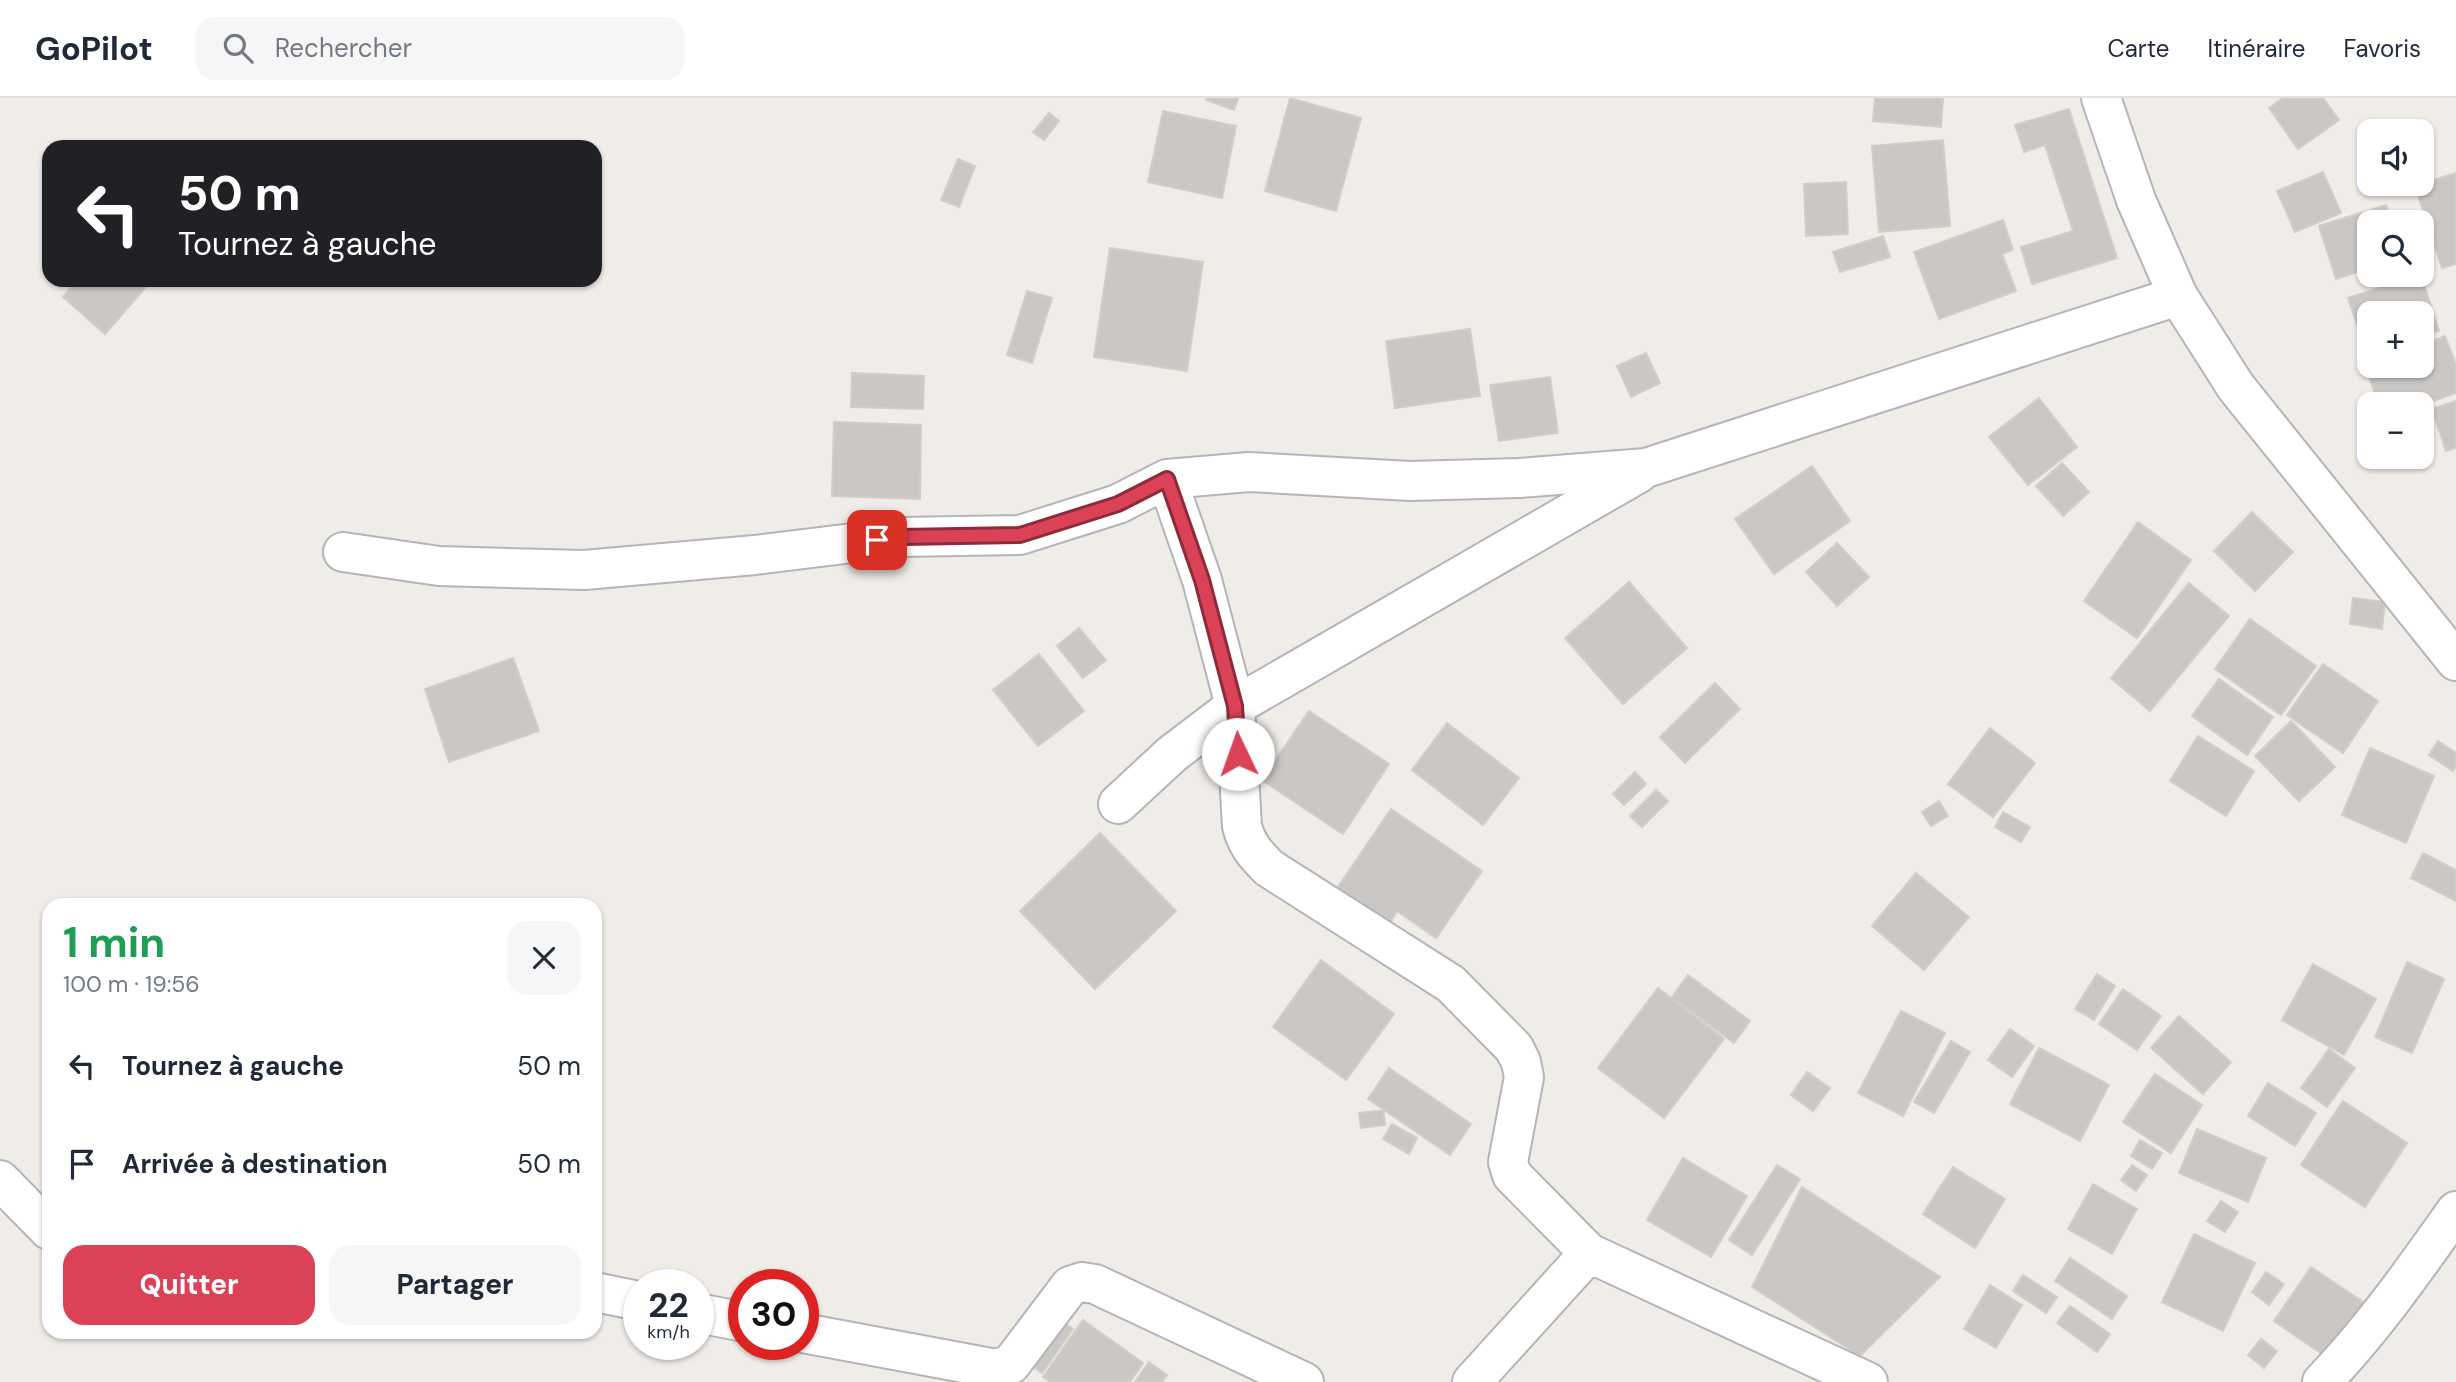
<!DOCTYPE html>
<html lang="fr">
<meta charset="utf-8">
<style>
body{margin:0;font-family:"DM Sans",sans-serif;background:#f6f6f7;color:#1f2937;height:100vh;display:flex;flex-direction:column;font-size:26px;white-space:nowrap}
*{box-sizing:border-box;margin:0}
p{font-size:23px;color:#747a83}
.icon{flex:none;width:38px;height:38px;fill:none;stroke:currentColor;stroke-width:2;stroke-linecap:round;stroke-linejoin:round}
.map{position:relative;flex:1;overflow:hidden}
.details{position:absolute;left:42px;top:800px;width:560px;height:441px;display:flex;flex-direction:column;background:#fff;border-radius:21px;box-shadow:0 2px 5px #0004}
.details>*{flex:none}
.hud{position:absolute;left:42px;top:42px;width:560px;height:147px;border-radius:21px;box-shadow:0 2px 5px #0004;background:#202124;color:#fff;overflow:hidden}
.controls{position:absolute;left:2357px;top:21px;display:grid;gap:14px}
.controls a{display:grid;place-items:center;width:77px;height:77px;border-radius:14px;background:#fff;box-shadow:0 2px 5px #0004;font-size:35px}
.speed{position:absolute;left:623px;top:1171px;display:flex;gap:14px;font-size:35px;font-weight:700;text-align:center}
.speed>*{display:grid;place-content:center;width:91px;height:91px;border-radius:50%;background:#fff;box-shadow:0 2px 5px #0004;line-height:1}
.speed small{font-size:18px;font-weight:400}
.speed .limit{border:10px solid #d22;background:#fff;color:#111}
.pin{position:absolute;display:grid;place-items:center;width:60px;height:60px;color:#fff;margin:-30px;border-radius:14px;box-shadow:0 4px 10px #0006}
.me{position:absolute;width:77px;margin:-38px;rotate:357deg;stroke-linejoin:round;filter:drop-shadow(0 0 5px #0008)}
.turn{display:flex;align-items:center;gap:24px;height:147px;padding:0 21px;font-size:32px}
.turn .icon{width:91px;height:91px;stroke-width:2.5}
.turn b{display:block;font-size:49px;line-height:60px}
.round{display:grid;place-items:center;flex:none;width:74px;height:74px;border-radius:21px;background:#f6f6f7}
.overview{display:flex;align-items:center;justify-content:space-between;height:119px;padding:0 21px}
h1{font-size:42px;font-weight:700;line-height:52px;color:#1e9e55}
.action{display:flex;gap:14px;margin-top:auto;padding:14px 21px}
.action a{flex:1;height:80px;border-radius:21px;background:#db4257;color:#fff;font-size:28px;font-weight:700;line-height:80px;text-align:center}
.action a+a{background:#f6f6f7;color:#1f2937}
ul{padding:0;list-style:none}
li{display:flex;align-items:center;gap:21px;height:98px;padding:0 21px}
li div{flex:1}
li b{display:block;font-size:26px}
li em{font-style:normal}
header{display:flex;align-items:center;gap:42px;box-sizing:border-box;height:98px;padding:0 35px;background:#fff;border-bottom:2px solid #e0e1e3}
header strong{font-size:33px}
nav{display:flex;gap:38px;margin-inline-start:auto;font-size:24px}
.search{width:490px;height:63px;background:#f6f6f7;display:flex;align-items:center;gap:18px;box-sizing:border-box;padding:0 24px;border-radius:21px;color:#747a83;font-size:26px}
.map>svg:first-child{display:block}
</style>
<header>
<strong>GoPilot</strong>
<div class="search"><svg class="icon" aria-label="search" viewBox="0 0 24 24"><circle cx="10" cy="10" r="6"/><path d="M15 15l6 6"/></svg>Rechercher</div>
<nav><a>Carte</a><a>Itinéraire</a><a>Favoris</a></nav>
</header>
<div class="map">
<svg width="2456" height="1284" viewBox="0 0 2456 1284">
<rect width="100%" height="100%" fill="#f0ece8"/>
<path fill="#cbc7c4" stroke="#d4cdc6" stroke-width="2" d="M 1207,0 L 1238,0 L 1234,12 L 1206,2 Z
M 1290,0 L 1361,20 L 1336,113 L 1265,93 Z
M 1875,0 L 1943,0 L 1941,29 L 1873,23 Z
M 2283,0 L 2323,0 L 2339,22 L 2298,51 L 2269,10 Z
M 2069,11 L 2117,160 L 2032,186 L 2021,149 L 2073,133 L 2045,47 L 2024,54 L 2015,27 Z
M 1163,13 L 1236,28 L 1222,100 L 1148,84 Z
M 1049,15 L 1059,23 L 1044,42 L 1033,34 Z
M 1943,42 L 1950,128 L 1879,134 L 1872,48 Z
M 958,61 L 975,68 L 959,109 L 941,102 Z
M 2323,74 L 2341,115 L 2295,134 L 2277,93 Z
M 2456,75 L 2456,166 L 2442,170 L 2415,88 Z
M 1846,84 L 1848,136 L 1806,138 L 1804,86 Z
M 2386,107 L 2392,124 L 2370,124 L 2370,170 L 2336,181 L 2319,128 Z
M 2003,122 L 2013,152 L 2002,156 L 2016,193 L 1939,221 L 1914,154 Z
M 1883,138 L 1890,159 L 1840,174 L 1833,154 Z
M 1110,150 L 1203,164 L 1187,273 L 1094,259 Z
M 2421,177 L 2439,233 L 2422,238 L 2422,215 L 2370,215 L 2370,255 L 2367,256 L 2348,200 Z
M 77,182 L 152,182 L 105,236 L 63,199 Z
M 1027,193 L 1052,200 L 1032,265 L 1007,257 Z
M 1470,231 L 1480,298 L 1395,310 L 1386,243 Z
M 2445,238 L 2456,267 L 2456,295 L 2422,307 L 2379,306 L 2365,268 L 2422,268 L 2422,247 Z
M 1646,255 L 1660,285 L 1631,299 L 1617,268 Z
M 852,275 L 924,278 L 923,311 L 851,309 Z
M 1550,279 L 1558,335 L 1499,343 L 1490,287 Z
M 2039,300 L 2077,349 L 2028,387 L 1989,339 Z
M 2456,303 L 2456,350 L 2446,353 L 2432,311 Z
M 834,324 L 921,327 L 920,401 L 832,398 Z
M 2062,365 L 2089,394 L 2063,418 L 2036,388 Z
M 1812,368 L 1850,423 L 1774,476 L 1735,421 Z
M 2252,414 L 2293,454 L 2255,493 L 2214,453 Z
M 2138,424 L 2191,462 L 2137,540 L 2084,503 Z
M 1837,445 L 1869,479 L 1837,508 L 1806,474 Z
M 1629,484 L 1687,550 L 1623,606 L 1565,540 Z
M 2189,485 L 2229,518 L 2150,613 L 2111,580 Z
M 2353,500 L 2385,504 L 2382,531 L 2350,526 Z
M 2250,521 L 2316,568 L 2281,617 L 2215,571 Z
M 1079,530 L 1106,562 L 1083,580 L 1057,548 Z
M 1039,556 L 1084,613 L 1038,648 L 993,592 Z
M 513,560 L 539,633 L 449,664 L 425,591 Z
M 2323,566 L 2378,603 L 2343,655 L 2287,617 Z
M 2219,581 L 2273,619 L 2247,657 L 2192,618 Z
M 1715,585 L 1740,611 L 1685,665 L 1660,639 Z
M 1309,613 L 1389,666 L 1343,736 L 1262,682 Z
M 2291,623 L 2335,669 L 2299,703 L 2255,658 Z
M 1447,625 L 1519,680 L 1483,727 L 1412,672 Z
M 1990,630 L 2035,665 L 1993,719 L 1948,686 Z
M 2198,638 L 2254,673 L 2226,718 L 2170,683 Z
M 2438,643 L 2456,655 L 2456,668 L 2453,673 L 2429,657 Z
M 2370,650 L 2434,678 L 2406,745 L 2342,717 Z
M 1635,674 L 1646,686 L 1624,707 L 1613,696 Z
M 1656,692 L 1668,703 L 1642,729 L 1630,718 Z
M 1939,703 L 1948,718 L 1931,728 L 1922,714 Z
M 1391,711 L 1482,773 L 1436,840 L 1397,813 L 1390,825 L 1338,789 Z
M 2003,714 L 2030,729 L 2021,744 L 1995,729 Z
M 1100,735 L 1176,813 L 1095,891 L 1020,813 Z
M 2423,755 L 2456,772 L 2456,803 L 2411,780 Z
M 1916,775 L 1969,819 L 1924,872 L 1872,828 Z
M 1321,862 L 1394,916 L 1346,982 L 1273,929 Z
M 2407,864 L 2444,881 L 2412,955 L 2375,939 Z
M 2313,866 L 2376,901 L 2344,957 L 2282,922 Z
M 2097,876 L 2115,888 L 2094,922 L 2075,911 Z
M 1688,877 L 1750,923 L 1734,945 L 1672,899 Z
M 1658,890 L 1724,941 L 1664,1020 L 1598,970 Z
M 2123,891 L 2161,918 L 2137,952 L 2099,926 Z
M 1901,913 L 1945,935 L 1903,1018 L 1858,995 Z
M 2179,918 L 2231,964 L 2203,996 L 2151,950 Z
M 2010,931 L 2034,948 L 2012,979 L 1988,962 Z
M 1951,943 L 1970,954 L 1934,1015 L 1914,1004 Z
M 2039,950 L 2109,987 L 2080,1043 L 2010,1006 Z
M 2329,951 L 2355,970 L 2327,1009 L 2301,990 Z
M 1389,970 L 1471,1026 L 1450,1057 L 1368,1001 Z
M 1807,974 L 1830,990 L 1813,1013 L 1791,997 Z
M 2155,976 L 2202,1007 L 2171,1055 L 2123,1024 Z
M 2268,985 L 2316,1015 L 2295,1048 L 2248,1018 Z
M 2343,1003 L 2407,1045 L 2365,1109 L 2301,1067 Z
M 1383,1012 L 1385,1027 L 1361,1030 L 1359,1015 Z
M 1392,1026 L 1417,1040 L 1409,1056 L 1383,1041 Z
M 2197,1031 L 2266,1060 L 2248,1104 L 2179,1075 Z
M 2140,1042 L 2162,1055 L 2152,1071 L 2131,1058 Z
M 1683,1060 L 1747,1098 L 1711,1159 L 1647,1122 Z
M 1777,1067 L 1800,1081 L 1752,1157 L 1729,1142 Z
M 2132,1067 L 2147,1077 L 2136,1093 L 2121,1082 Z
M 1953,1069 L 2005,1101 L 1975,1150 L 1923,1116 Z
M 2093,1086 L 2137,1111 L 2112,1156 L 2068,1131 Z
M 1802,1089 L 1940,1179 L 1860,1258 L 1752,1189 Z
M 2221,1103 L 2238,1114 L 2225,1134 L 2207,1123 Z
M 2194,1136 L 2255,1165 L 2223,1233 L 2162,1204 Z
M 2070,1160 L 2127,1198 L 2112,1221 L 2055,1183 Z
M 2311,1169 L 2369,1208 L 2331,1262 L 2274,1223 Z
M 2266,1174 L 2284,1186 L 2269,1207 L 2252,1194 Z
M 2023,1177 L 2057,1199 L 2046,1215 L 2013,1193 Z
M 1990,1187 L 2022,1207 L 1996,1250 L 1964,1231 Z
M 2070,1208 L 2110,1236 L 2097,1254 L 2057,1225 Z
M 1055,1218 L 1073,1231 L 1042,1275 L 1024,1262 Z
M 1083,1222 L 1143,1265 L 1130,1284 L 1050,1284 L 1043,1279 Z
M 2261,1241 L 2277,1253 L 2264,1270 L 2248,1257 Z
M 1149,1264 L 1167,1277 L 1162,1284 L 1135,1284 Z"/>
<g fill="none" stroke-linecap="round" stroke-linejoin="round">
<g stroke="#b2b6b8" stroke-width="42">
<path id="minor" d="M 1167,381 L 1202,482 L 1235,608 L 1242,728 C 1246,746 1256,757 1269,770 L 1451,886 L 1514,950 L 1521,964 L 1524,979 L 1508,1064 L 1512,1077 L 1589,1155 L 1868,1284
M 343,454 L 439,468 L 584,472 L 755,457 L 901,439 L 1020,437 L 1118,406 L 1167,381 L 1249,374 L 1410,383 L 1519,380 L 1646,370 L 2178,198
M 1118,706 L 1172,656 L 1235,608 L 1639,375
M 0,1082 L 49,1132
M 595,1194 L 639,1203
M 698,1215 L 744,1224
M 803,1235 L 996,1271 L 1011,1266 L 1070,1188 L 1082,1184 L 1095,1186 L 1304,1284
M 1472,1284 L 1589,1155
M 2322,1284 C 2373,1231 2414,1172 2456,1113"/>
</g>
<g stroke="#b2b6b8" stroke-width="42">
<path id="tertiary" d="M 2101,0 L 2136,102 L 2178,198 L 2236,289 L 2456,563"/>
</g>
<use href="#minor" stroke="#fff" stroke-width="38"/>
<use href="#tertiary" stroke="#fff" stroke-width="38"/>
</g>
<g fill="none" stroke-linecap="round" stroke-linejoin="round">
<g stroke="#8e2b39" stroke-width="18">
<path id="route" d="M 877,442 L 901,439 L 1020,437 L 1118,406 L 1167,381 L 1202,482 L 1235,608 L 1238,656"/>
</g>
<use href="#route" stroke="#db4257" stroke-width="12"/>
</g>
</svg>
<div class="controls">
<a><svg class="icon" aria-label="sound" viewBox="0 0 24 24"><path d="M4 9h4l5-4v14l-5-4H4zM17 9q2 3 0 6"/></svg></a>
<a><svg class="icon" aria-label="search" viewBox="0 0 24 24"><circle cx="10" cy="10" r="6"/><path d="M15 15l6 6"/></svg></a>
<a>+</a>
<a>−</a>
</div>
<div class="speed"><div>22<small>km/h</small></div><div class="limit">30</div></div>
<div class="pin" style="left:877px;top:442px;background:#d93025"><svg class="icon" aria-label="arrive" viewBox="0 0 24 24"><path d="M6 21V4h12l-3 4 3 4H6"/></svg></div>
<svg class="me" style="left:1238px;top:656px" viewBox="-20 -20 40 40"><circle r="19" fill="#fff"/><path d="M0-13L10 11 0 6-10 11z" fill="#db4257"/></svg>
<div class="hud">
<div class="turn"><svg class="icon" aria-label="left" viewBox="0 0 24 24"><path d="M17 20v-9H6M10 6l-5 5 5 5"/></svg><div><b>50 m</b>Tournez à gauche</div></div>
</div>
<section class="details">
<div class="overview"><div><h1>1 min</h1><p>100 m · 19:56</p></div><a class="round"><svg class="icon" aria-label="close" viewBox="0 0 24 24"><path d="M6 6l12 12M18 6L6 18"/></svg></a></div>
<ul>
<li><svg class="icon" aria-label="left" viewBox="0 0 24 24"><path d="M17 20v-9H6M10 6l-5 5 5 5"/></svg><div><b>Tournez à gauche</b></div><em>50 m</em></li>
<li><svg class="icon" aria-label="arrive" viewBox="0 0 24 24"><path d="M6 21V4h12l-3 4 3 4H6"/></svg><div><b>Arrivée à destination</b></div><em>50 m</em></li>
</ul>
<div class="action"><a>Quitter</a><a>Partager</a></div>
</section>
</div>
